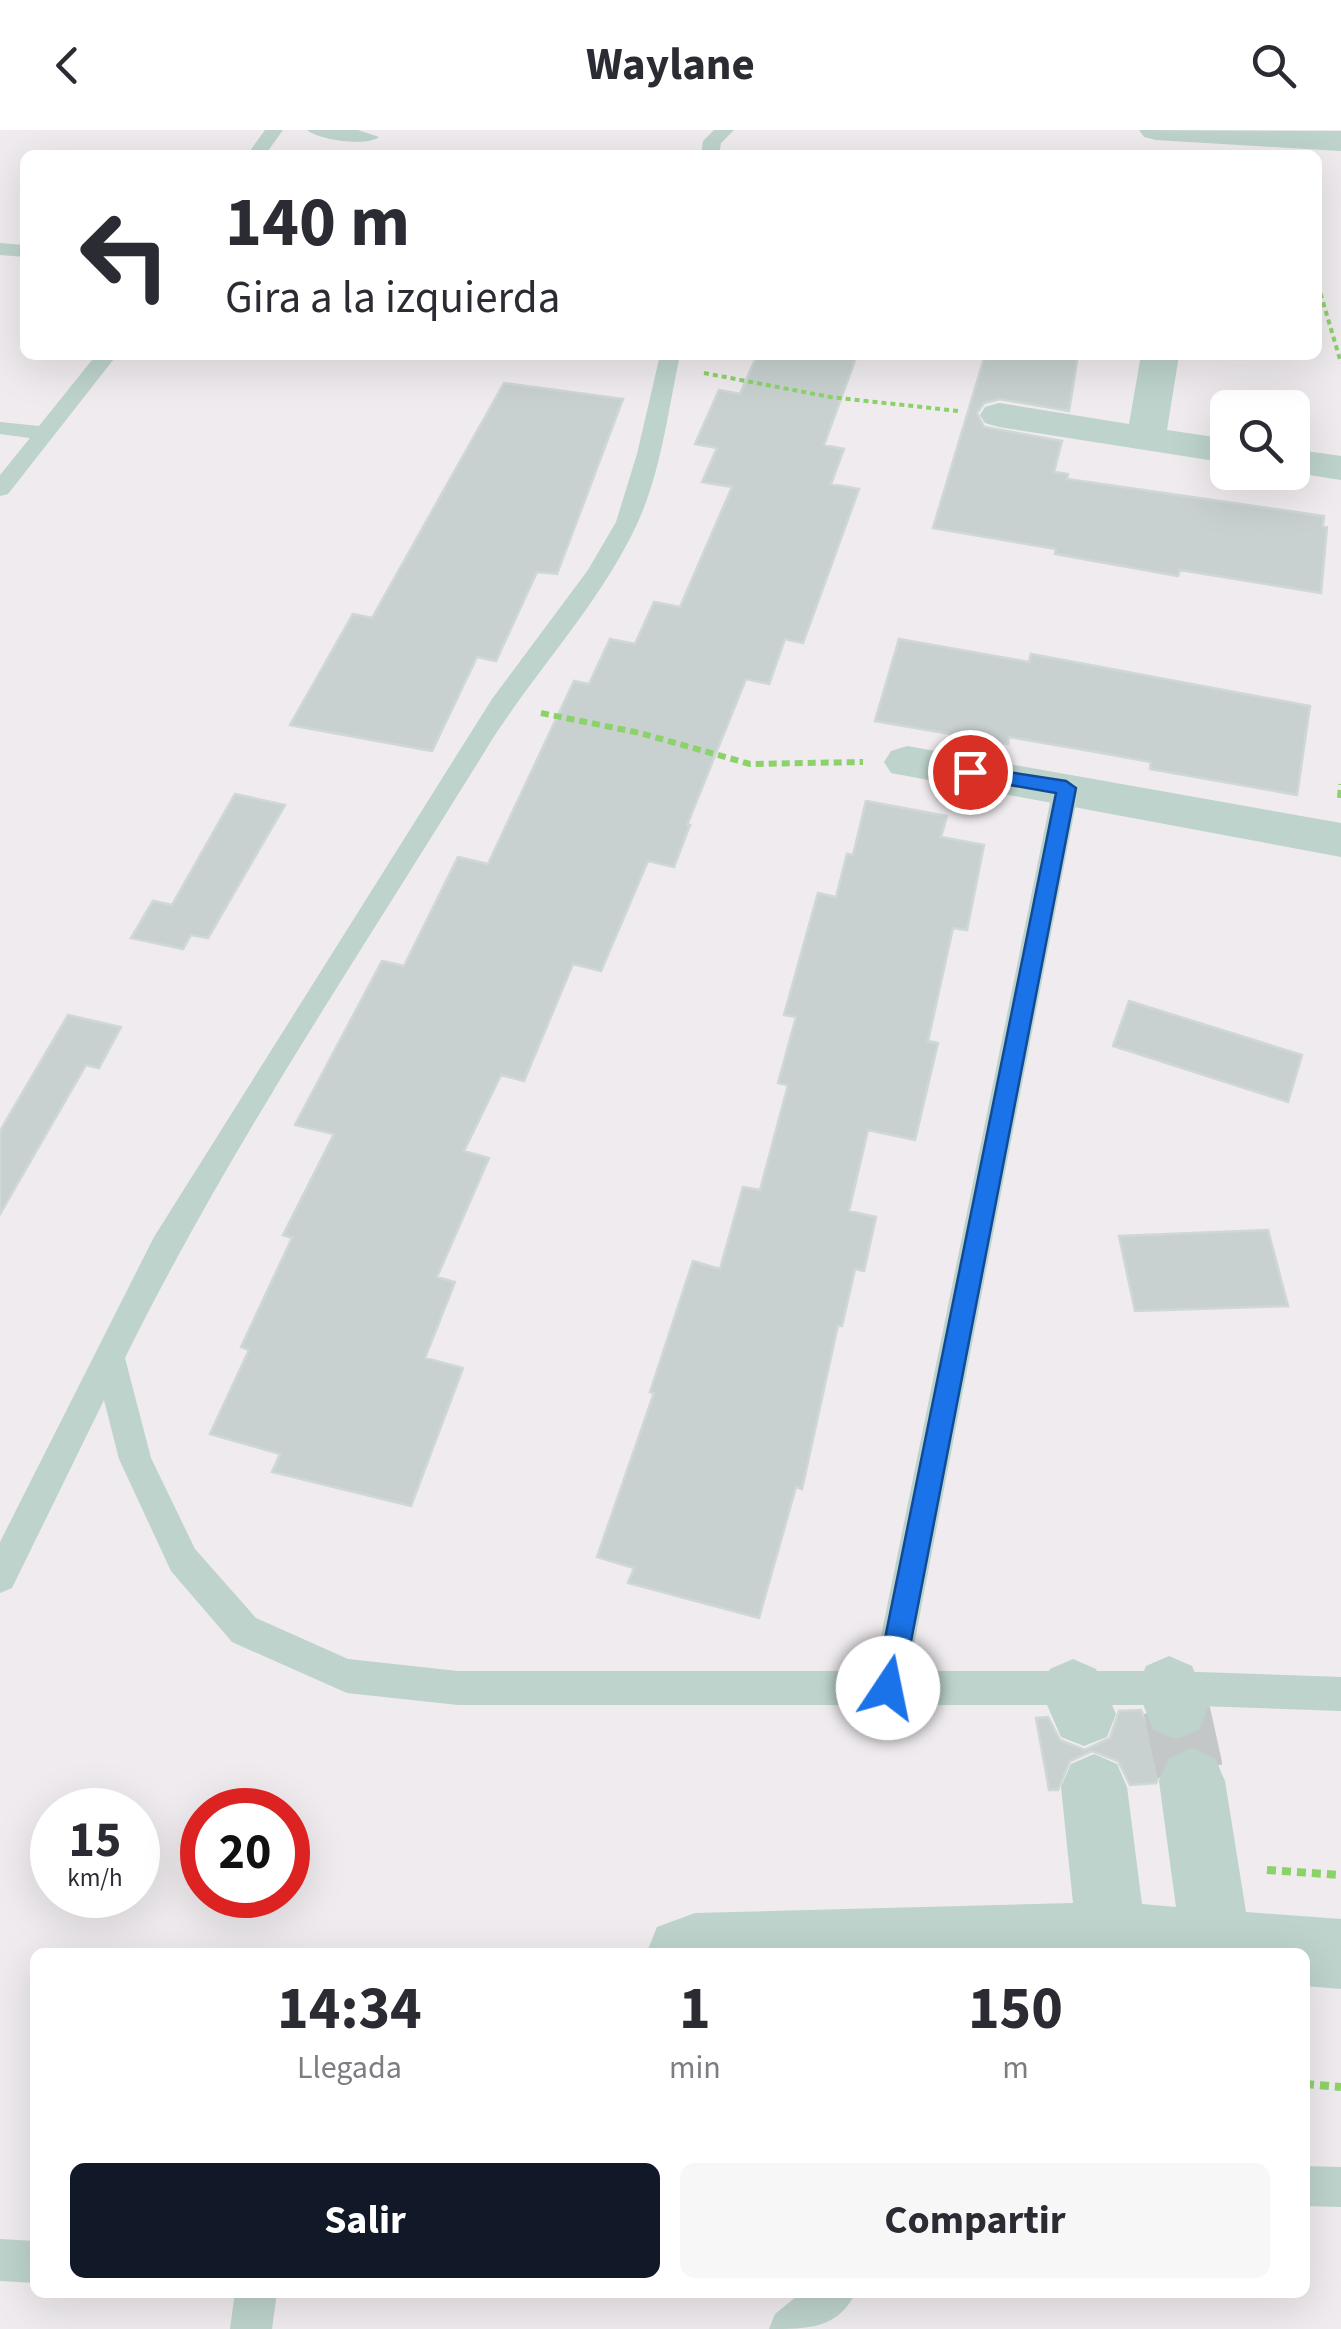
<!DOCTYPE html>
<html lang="es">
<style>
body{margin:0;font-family:"Source Sans 3",sans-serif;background:#f7f7f7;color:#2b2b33;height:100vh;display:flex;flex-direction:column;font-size:38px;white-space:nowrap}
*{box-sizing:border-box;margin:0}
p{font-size:32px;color:#7c7c81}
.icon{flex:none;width:55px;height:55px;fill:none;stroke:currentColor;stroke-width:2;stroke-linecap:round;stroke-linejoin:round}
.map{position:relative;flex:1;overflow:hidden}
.details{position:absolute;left:30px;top:1818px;width:1280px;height:350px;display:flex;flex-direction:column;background:#fff;border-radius:15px;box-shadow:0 10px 40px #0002}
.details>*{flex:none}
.top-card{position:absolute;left:20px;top:20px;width:1302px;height:210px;border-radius:15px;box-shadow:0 10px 40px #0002;background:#fff;color:#2b2b33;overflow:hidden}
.buttons{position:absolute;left:1210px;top:260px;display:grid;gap:20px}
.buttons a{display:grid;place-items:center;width:100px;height:100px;border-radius:15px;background:#fff;box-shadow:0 10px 40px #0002;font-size:50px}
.speed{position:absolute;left:30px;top:1658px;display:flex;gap:20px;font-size:50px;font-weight:700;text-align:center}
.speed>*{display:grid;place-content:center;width:130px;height:130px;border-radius:50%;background:#fff;box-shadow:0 10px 40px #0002;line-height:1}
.speed small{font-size:25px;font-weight:400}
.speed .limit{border:15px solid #d22;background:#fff;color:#111}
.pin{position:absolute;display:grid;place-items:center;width:85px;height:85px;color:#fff;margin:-42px;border:5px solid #fff;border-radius:50%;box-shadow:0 2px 10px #0007}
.me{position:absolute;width:110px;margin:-55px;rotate:11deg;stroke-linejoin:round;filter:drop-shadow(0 0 8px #0008)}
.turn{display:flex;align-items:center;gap:35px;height:210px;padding:0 40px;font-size:45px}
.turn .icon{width:130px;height:130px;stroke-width:2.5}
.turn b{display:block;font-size:70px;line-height:85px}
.eta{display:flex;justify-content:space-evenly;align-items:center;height:170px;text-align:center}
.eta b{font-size:60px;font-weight:700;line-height:70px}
.action{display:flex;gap:20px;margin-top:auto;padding:20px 40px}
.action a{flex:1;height:115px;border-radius:15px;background:#111827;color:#fff;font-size:40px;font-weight:700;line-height:115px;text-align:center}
.action a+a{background:#f7f7f7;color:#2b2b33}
header{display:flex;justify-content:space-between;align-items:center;height:130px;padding:0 40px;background:#fff;font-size:45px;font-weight:700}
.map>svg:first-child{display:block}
</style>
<header><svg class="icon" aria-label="back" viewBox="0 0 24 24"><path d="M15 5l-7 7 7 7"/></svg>Waylane<svg class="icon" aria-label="search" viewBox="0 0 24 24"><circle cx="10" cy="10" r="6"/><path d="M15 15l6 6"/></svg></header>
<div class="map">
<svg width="1341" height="2199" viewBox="0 0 1341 2199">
<rect width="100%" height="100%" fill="#efebee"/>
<path fill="#c8d1d0" stroke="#cfd8d7" stroke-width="2.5" d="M 757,225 L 857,225 L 824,315 L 844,319 L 831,354 L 859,359 L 803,513 L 785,509 L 769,554 L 746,549 L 687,695 L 690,695 L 674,737 L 648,731 L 601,841 L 573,834 L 524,951 L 501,945 L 464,1021 L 489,1028 L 437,1147 L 455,1152 L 425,1228 L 463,1238 L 411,1376 L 272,1342 L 280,1324 L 210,1304 L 249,1220 L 241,1217 L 292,1108 L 283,1105 L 334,1004 L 295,995 L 382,831 L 404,836 L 458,727 L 488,734 L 574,551 L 589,554 L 610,509 L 635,514 L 654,472 L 680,477 L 732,357 L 702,352 L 717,318 L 695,314 L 719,260 L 740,264 Z
M 985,225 L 1078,225 L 1069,281 L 1000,269 L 984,273 L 977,283 L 984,297 L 1062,311 L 1054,342 L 1068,344 L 1067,349 L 1324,386 L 1323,396 L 1327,397 L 1321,463 L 1180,440 L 1178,446 L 1055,424 L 1056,419 L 933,398 Z
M 504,253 L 623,269 L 557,444 L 537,442 L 496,531 L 477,527 L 432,621 L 290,595 L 353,484 L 372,488 Z
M 899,509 L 1029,532 L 1031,524 L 1310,576 L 1297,665 L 1150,639 L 1151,632 L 1096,622 L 1009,607 L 1008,614 L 875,591 Z
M 235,664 L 285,675 L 208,808 L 191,805 L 183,819 L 131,808 L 153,771 L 172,775 Z
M 866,671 L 947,686 L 941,707 L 984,715 L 967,800 L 953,798 L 928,911 L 938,913 L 915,1010 L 868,1000 L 849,1081 L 876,1087 L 864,1141 L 855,1139 L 842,1196 L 838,1195 L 802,1359 L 796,1357 L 759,1488 L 628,1453 L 634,1438 L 597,1427 L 654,1263 L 650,1262 L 693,1131 L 720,1139 L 743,1057 L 760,1060 L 788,955 L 778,953 L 796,887 L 784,885 L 818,763 L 836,767 L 847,724 L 853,725 Z
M 1129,871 L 1302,925 L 1288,972 L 1113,916 Z
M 68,885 L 121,897 L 99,938 L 86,935 L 0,1084 L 0,1001 Z
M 1268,1100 L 1288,1176 L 1135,1181 L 1119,1106 Z
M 1141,1580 L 1152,1604 L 1175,1612 L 1200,1604 L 1210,1583 L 1221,1632 L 1216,1625 L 1190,1615 L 1166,1626 L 1156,1653 L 1130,1655 L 1118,1631 L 1092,1621 L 1070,1631 L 1058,1660 L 1049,1660 L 1036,1588 L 1048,1587 L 1060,1610 L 1085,1620 L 1110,1608 L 1119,1581 Z"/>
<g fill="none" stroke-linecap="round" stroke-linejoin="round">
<path stroke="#c4c7c7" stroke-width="66" stroke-dasharray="66 34" stroke-linecap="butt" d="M 1176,1577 L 1192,1651"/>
<path stroke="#8cd26a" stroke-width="4" stroke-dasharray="5 4" stroke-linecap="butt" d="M 1318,155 L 1341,233
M 704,243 L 830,267 L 958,281"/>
<path stroke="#8cd26a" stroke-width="6" stroke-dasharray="8 5" stroke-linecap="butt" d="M 541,583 L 640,603 L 750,634 L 863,632
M 1340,668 L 1341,654"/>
<path stroke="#8cd26a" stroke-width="8" stroke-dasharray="9 6" stroke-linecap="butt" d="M 1267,1740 L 1341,1745
M 1305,1954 L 1341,1957"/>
<path fill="#bdd3cb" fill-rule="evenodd" d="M 265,0 L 283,0 L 265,25 L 247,25 Z
M 307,0 L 358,0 L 379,7 C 366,17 320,10 307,0 Z
M 714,0 L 734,0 L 721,13 L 719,25 L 701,25 L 703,11 Z
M 0,113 L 25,115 L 25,127 L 0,125 Z
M 96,225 L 117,225 L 8,364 L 0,366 L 0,345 L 30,308 L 0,304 L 0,292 L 39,296 Z
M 660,225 L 680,225 C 668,280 661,343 637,394 C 599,476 532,544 485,621 C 362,821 229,1017 125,1228 L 151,1328 L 195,1419 L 256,1488 L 348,1529 L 458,1541 L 874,1541 L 1053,658 L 1057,652 L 1075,652 L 1079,658 L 909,1541 L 1169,1541 L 1341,1547 L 1341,1581 L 1169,1575 L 458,1575 L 347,1563 L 232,1512 L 171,1441 L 119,1329 L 104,1270 L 12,1458 L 0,1463 L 0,1412 L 154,1107 L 492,569 L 588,440 L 616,392 L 637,324 Z
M 1305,2036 L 1341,2037 L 1341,2077 L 1305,2076 Z
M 0,2109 L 35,2111 L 35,2153 L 0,2151 Z
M 235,2162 L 277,2162 L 272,2199 L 230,2199 Z
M 802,2162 L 856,2162 C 838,2199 808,2199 769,2199 L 775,2184 Z"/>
<path fill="#bdd3cb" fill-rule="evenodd" d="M 1139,0 L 1341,1 L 1341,21 L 1156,10 L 1144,7 Z
M 1141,225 L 1179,225 L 1167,300 L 1228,309 L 1228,333 L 999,297 L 985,293 L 980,285 L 985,277 L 999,273 L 1129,294 Z
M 1292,319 L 1341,326 L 1341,350 L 1290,342 Z
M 907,616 L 1341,693 L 1341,727 L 891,643 L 884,632 L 891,621 Z
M 1169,1526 L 1192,1536 L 1208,1577 L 1199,1600 L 1176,1609 L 1153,1600 L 1137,1558 L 1146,1536 Z
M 1073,1529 L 1096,1539 L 1116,1584 L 1107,1607 L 1084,1616 L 1061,1607 L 1041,1561 L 1050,1539 Z
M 1192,1618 L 1215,1628 L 1225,1651 L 1246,1782 L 1341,1789 L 1341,1859 L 1305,1856 L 1305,1822 L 647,1822 L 657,1797 L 695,1783 L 1073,1773 L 1061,1657 L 1071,1634 L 1094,1624 L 1117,1634 L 1127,1657 L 1142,1774 L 1176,1777 L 1159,1651 L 1169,1628 Z"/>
</g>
<path fill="#1a73e8" stroke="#114b97" stroke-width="2.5" d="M 970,636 L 1066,651 L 1076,658 L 902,1558 L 898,1568 L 888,1571 L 879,1568 L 875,1558 L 1056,663 L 964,647 L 961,642 Z"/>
</svg>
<div class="buttons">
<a><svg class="icon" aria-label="search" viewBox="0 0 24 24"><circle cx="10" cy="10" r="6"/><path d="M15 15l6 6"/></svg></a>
</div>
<div class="speed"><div>15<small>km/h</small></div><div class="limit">20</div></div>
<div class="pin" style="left:970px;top:642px;background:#d93025"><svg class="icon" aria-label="arrive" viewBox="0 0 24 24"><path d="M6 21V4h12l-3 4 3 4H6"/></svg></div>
<svg class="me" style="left:888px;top:1558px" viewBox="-20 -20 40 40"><circle r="19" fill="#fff"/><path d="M0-13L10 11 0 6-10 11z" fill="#1a73e8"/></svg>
<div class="top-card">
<div class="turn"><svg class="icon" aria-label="left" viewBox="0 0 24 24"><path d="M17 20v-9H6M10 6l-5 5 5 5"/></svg><div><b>140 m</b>Gira a la izquierda</div></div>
</div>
<section class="details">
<div class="eta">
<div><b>14:34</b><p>Llegada</p></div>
<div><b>1</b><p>min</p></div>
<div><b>150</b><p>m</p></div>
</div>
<div class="action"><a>Salir</a><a>Compartir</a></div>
</section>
</div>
